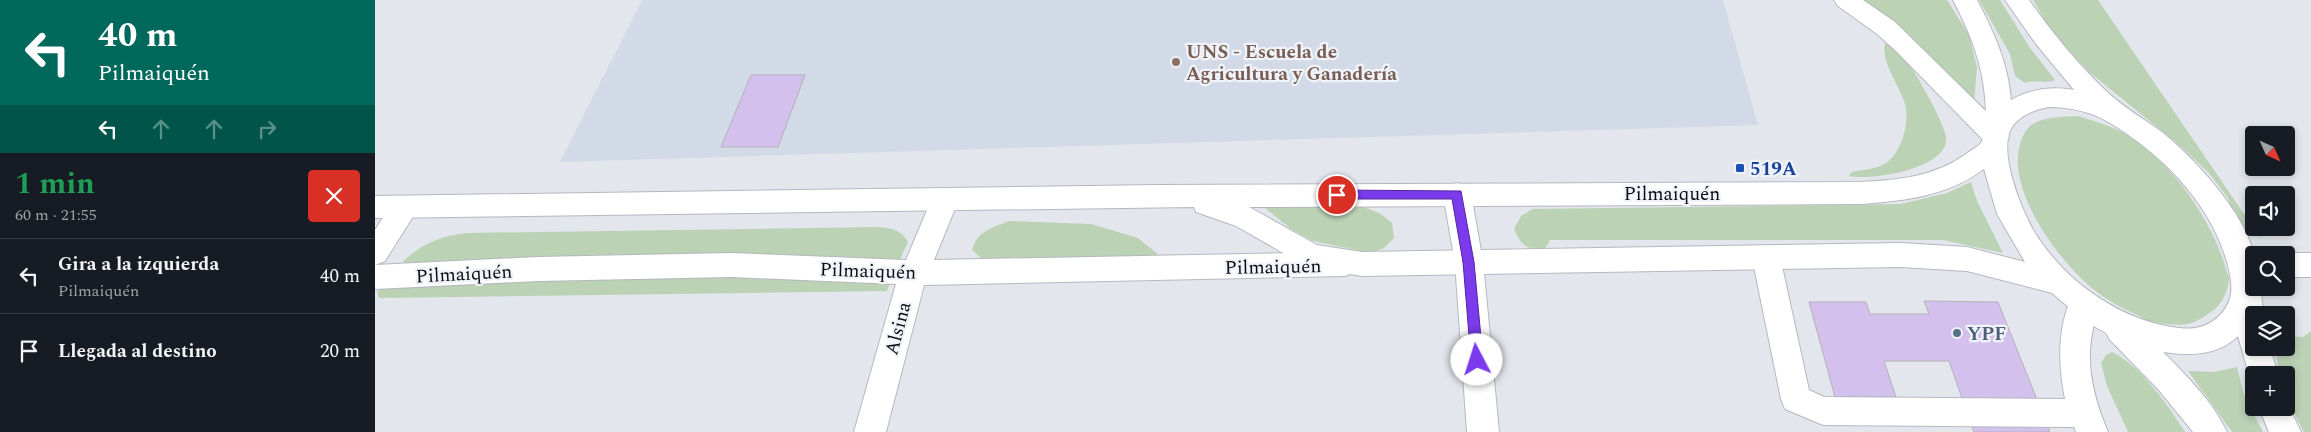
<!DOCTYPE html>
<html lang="es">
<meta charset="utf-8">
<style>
body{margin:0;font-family:Spectral,serif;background:#20242c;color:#f1f3f6;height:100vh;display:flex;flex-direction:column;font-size:19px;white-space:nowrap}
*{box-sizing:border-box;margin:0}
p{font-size:16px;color:#9ea1a6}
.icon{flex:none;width:28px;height:28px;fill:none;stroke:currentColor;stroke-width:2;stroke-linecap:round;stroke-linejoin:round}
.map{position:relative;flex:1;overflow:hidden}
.details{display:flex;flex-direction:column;background:#171b24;width:375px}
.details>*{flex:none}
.top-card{background:#00695c;color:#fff;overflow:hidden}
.needle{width:32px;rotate:135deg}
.controls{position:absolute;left:1870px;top:126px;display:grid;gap:10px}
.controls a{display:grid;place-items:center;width:50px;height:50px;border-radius:5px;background:#171b24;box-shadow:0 2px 8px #0003;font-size:25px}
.pin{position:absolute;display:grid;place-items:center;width:42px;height:42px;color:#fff;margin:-21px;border:2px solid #fff;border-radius:50%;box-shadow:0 1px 5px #0007}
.me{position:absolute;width:55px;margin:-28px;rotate:355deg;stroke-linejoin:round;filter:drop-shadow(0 0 4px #0008)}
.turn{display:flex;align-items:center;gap:18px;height:105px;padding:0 15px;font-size:22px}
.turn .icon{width:65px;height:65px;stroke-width:2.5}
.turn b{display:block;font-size:35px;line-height:42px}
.lanes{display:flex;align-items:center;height:48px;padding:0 15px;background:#0003;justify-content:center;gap:25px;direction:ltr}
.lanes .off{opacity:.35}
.round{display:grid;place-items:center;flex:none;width:52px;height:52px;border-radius:5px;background:#20242c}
.summary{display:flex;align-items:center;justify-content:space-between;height:85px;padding:0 15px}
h1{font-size:30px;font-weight:700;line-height:38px;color:#1e9e55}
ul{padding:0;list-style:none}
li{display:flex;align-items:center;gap:15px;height:75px;padding:0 15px;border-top:1px solid #363941}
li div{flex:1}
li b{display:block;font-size:19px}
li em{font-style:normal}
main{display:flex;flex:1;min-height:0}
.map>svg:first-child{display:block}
</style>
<main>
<section class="details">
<div class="top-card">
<div class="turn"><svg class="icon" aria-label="left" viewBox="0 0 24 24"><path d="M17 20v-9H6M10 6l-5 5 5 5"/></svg><div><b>40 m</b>Pilmaiquén</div></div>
<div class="lanes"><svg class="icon" aria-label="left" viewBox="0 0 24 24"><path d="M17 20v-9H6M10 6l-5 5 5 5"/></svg><svg class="icon off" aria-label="ahead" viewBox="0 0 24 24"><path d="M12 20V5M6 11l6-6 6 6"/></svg><svg class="icon off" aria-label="ahead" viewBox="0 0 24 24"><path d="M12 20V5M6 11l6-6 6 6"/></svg><svg class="icon off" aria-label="right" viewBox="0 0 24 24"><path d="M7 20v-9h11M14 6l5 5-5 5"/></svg></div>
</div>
<div class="summary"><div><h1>1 min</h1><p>60 m · 21:55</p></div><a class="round" style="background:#d93025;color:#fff"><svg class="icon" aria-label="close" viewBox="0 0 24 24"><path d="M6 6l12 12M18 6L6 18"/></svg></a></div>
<ul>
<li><svg class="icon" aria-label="left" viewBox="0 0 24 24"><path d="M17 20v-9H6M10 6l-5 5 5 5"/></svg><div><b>Gira a la izquierda</b><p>Pilmaiquén</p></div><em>40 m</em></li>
<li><svg class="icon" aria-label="arrive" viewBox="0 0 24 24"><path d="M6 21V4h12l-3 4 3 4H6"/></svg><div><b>Llegada al destino</b></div><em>20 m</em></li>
</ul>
</section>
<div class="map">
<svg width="1936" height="432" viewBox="0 0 1936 432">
<rect width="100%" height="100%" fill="#e3e6ed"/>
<path fill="#d3dae7" d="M 267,0 L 1348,0 L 1383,125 L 185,162 Z"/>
<path fill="#bbd2b5" d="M 1489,0 L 1572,0 L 1594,35 L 1602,67 L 1599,103 L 1550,52 Z
M 1604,0 L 1625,0 L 1655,48 L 1680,80 C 1672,84 1661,79 1650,83 L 1640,76 L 1635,54 Z
M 1658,0 L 1723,0 L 1886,239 L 1869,226 L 1860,215 L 1853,198 L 1834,173 L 1803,144 L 1714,72 L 1675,29 Z
M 1510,43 C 1515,46 1522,49 1526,53 C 1537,66 1569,121 1571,137 C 1575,169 1495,181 1474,176 L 1477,172 C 1488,170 1501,169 1511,163 C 1527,152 1535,122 1530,104 C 1524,83 1506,64 1510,43 Z
M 1703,116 C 1726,123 1749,130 1768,145 C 1803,173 1838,224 1850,266 C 1851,270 1854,276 1854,280 C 1852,294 1846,305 1836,312 C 1815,328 1804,326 1779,322 C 1772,321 1765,316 1758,313 C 1740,305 1722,294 1708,280 C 1678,252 1635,191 1644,149 C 1646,138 1651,126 1662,122 C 1675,116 1689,117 1703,116 Z
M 1596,182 L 1602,201 L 1628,253 L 1568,240 L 1175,240 L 1169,251 C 1151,249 1146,245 1139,229 L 1146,216 L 1158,209 L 1526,204 L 1572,193 Z
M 885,204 L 984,205 L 1006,214 L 1017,223 L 1019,238 L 1009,248 L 996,253 L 938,241 L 916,229 Z
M 634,221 L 716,224 L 763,238 L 785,256 L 713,264 L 606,258 L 597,250 C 603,230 615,229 634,221 Z
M 500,227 C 514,228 525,228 533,242 L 523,264 L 27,268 L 29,260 C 50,243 65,236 92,233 Z
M 367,271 L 515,283 L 512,291 L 4,298 L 2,292 L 12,285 Z
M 1936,331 L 1936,432 L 1929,432 C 1918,411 1911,400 1911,375 L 1906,375 L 1902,362 L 1901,348 L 1911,348 L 1911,336 L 1928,337 Z
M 1737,352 C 1766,366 1793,405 1810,432 L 1753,432 L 1732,386 L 1726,363 L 1731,355 Z
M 1862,367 L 1869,395 L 1888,432 L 1857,432 L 1813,371 L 1839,372 Z"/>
<path fill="#d4c0ec" stroke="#b4b1b8" d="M 376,75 L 430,75 L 403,147 L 346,147 Z
M 1549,301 L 1623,302 L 1675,432 L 1599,432 L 1574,361 L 1509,361 L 1521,397 L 1460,397 L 1434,302 L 1491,302 L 1495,314 L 1554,314 Z"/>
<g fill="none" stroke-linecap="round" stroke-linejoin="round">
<g stroke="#b5b8be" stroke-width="2">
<path id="minor" d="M 1459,0 L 1488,0 L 1520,22 L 1630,130 L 1634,137 L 1630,144 L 1621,147 L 1612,144 L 1521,51 L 1502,34 L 1463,6 Z
M 1082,183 L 1092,186 L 1096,194 L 1108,262 L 1124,432 L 1092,432 L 1080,262 L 1068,194 L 1072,186 Z
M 570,188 L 580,191 L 584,199 L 559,260 L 970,252 L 980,256 L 984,264 L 980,272 L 970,276 L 549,285 L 511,432 L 479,432 L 521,284 L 356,277 L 163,281 L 0,289 L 0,265 L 163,257 L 356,253 L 531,260 L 560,191 Z
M 30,196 L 40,199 L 44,207 L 10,261 L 0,265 L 0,230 L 20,199 Z
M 1391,245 L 1401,249 L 1405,257 L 1434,390 L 1449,397 L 1690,399 C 1683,364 1682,327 1698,294 L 1708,290 L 1718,294 C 1725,309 1715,334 1715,352 C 1714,380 1722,406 1733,432 L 1701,432 L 1699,427 L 1448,425 L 1410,409 L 1406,399 L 1377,257 L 1381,249 Z
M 1911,253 L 1936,253 L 1936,277 L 1911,277 L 1911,255 L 1905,255 Z"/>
</g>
<g stroke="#b5b8be" stroke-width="2">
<path id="major" d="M 1578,0 L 1602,0 C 1619,32 1633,63 1636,100 C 1655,89 1677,86 1699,90 L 1661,44 L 1630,0 L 1654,0 C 1677,32 1702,63 1730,90 C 1748,107 1769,119 1788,133 C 1819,158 1873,216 1879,257 C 1880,267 1879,278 1879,288 L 1885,288 L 1889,315 L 1879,315 L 1879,348 L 1895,348 L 1903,375 L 1879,375 L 1877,385 L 1863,336 C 1843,356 1814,356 1788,352 C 1811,375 1838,402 1852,432 L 1818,432 L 1783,389 L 1735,340 L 1731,333 L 1710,321 L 1677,293 L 1592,271 L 1526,267 L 987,276 L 949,270 L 924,262 L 861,226 L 821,212 L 819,207 L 0,218 L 0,196 L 784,185 L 1485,182 C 1523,180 1559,177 1591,154 C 1595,151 1602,147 1606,143 C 1610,137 1610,124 1611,117 C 1611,73 1598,38 1578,0 ZM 1674,107 C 1695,107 1717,112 1735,123 C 1789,155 1840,208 1854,270 C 1858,288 1858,301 1845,315 C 1833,327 1820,330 1804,328 C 1766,323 1735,308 1705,284 C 1688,270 1672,252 1660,233 C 1647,211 1623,153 1636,129 C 1643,116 1661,109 1674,107 ZM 1609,169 L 1622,214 L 1650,262 L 1592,247 L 1526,243 L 987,252 L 942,245 L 874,207 L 1485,204 C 1529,201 1573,196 1609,169 Z
M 1911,401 L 1926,432 L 1894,432 L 1884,408 L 1911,408 Z"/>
</g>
<use href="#minor" fill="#fff" fill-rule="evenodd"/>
<use href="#major" fill="#fff" fill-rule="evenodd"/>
</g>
<path fill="#7c3aed" stroke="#51269a" d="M 962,190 L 1086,191 L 1099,262 L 1108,360 L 1106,364 L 1102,366 L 1097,364 L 1096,360 L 1088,262 L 1077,199 L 962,199 L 957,195 Z"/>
<circle fill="#8d6e63" stroke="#f0f4fa" stroke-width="2" cx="801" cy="62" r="5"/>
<rect fill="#1a4fb4" stroke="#f0f4fa" stroke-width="2" x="1360" y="163" width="10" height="10" rx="2.5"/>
<circle fill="#5c6f8a" stroke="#f0f4fa" stroke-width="2" cx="1582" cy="333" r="5"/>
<g text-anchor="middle" stroke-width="4.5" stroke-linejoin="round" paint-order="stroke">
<g font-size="19" font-weight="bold" fill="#785e54" stroke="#f0f4fa" text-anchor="start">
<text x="811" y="58">UNS - Escuela de<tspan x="811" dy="22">Agricultura y Ganadería</tspan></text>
</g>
<g font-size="19" font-weight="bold" fill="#164399" stroke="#f0f4fa" text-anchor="start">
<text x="1375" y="175">519A</text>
</g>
<g font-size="19" fill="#0c0d0f" stroke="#f0f4fa">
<text x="1297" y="200">Pilmaiquén</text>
<text transform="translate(898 266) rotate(-1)" y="7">Pilmaiquén</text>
<text transform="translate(493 270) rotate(2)" y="7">Pilmaiquén</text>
<text transform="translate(89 273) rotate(-3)" y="7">Pilmaiquén</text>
<text transform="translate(522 328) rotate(-75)" y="7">Alsina</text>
</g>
<g font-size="19" font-weight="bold" fill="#4e5e75" stroke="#f0f4fa" text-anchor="start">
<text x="1592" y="340">YPF</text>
</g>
</g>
</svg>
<div class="controls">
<a><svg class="needle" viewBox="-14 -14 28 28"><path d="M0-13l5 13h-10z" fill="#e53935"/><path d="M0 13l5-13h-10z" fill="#9ea1a6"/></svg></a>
<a><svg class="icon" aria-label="sound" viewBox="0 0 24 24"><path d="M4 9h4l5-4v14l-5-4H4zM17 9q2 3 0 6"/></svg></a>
<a><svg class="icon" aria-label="search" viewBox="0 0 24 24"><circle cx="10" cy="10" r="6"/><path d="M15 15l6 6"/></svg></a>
<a><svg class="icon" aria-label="layers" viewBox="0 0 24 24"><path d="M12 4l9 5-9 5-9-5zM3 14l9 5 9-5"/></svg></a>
<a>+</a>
</div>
<div class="pin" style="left:962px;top:195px;background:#d93025"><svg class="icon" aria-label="arrive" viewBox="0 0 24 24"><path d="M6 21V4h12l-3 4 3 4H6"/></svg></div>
<svg class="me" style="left:1102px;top:360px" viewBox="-20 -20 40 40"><circle r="19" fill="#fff"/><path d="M0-13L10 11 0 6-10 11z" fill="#7c3aed"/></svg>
</div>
</main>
